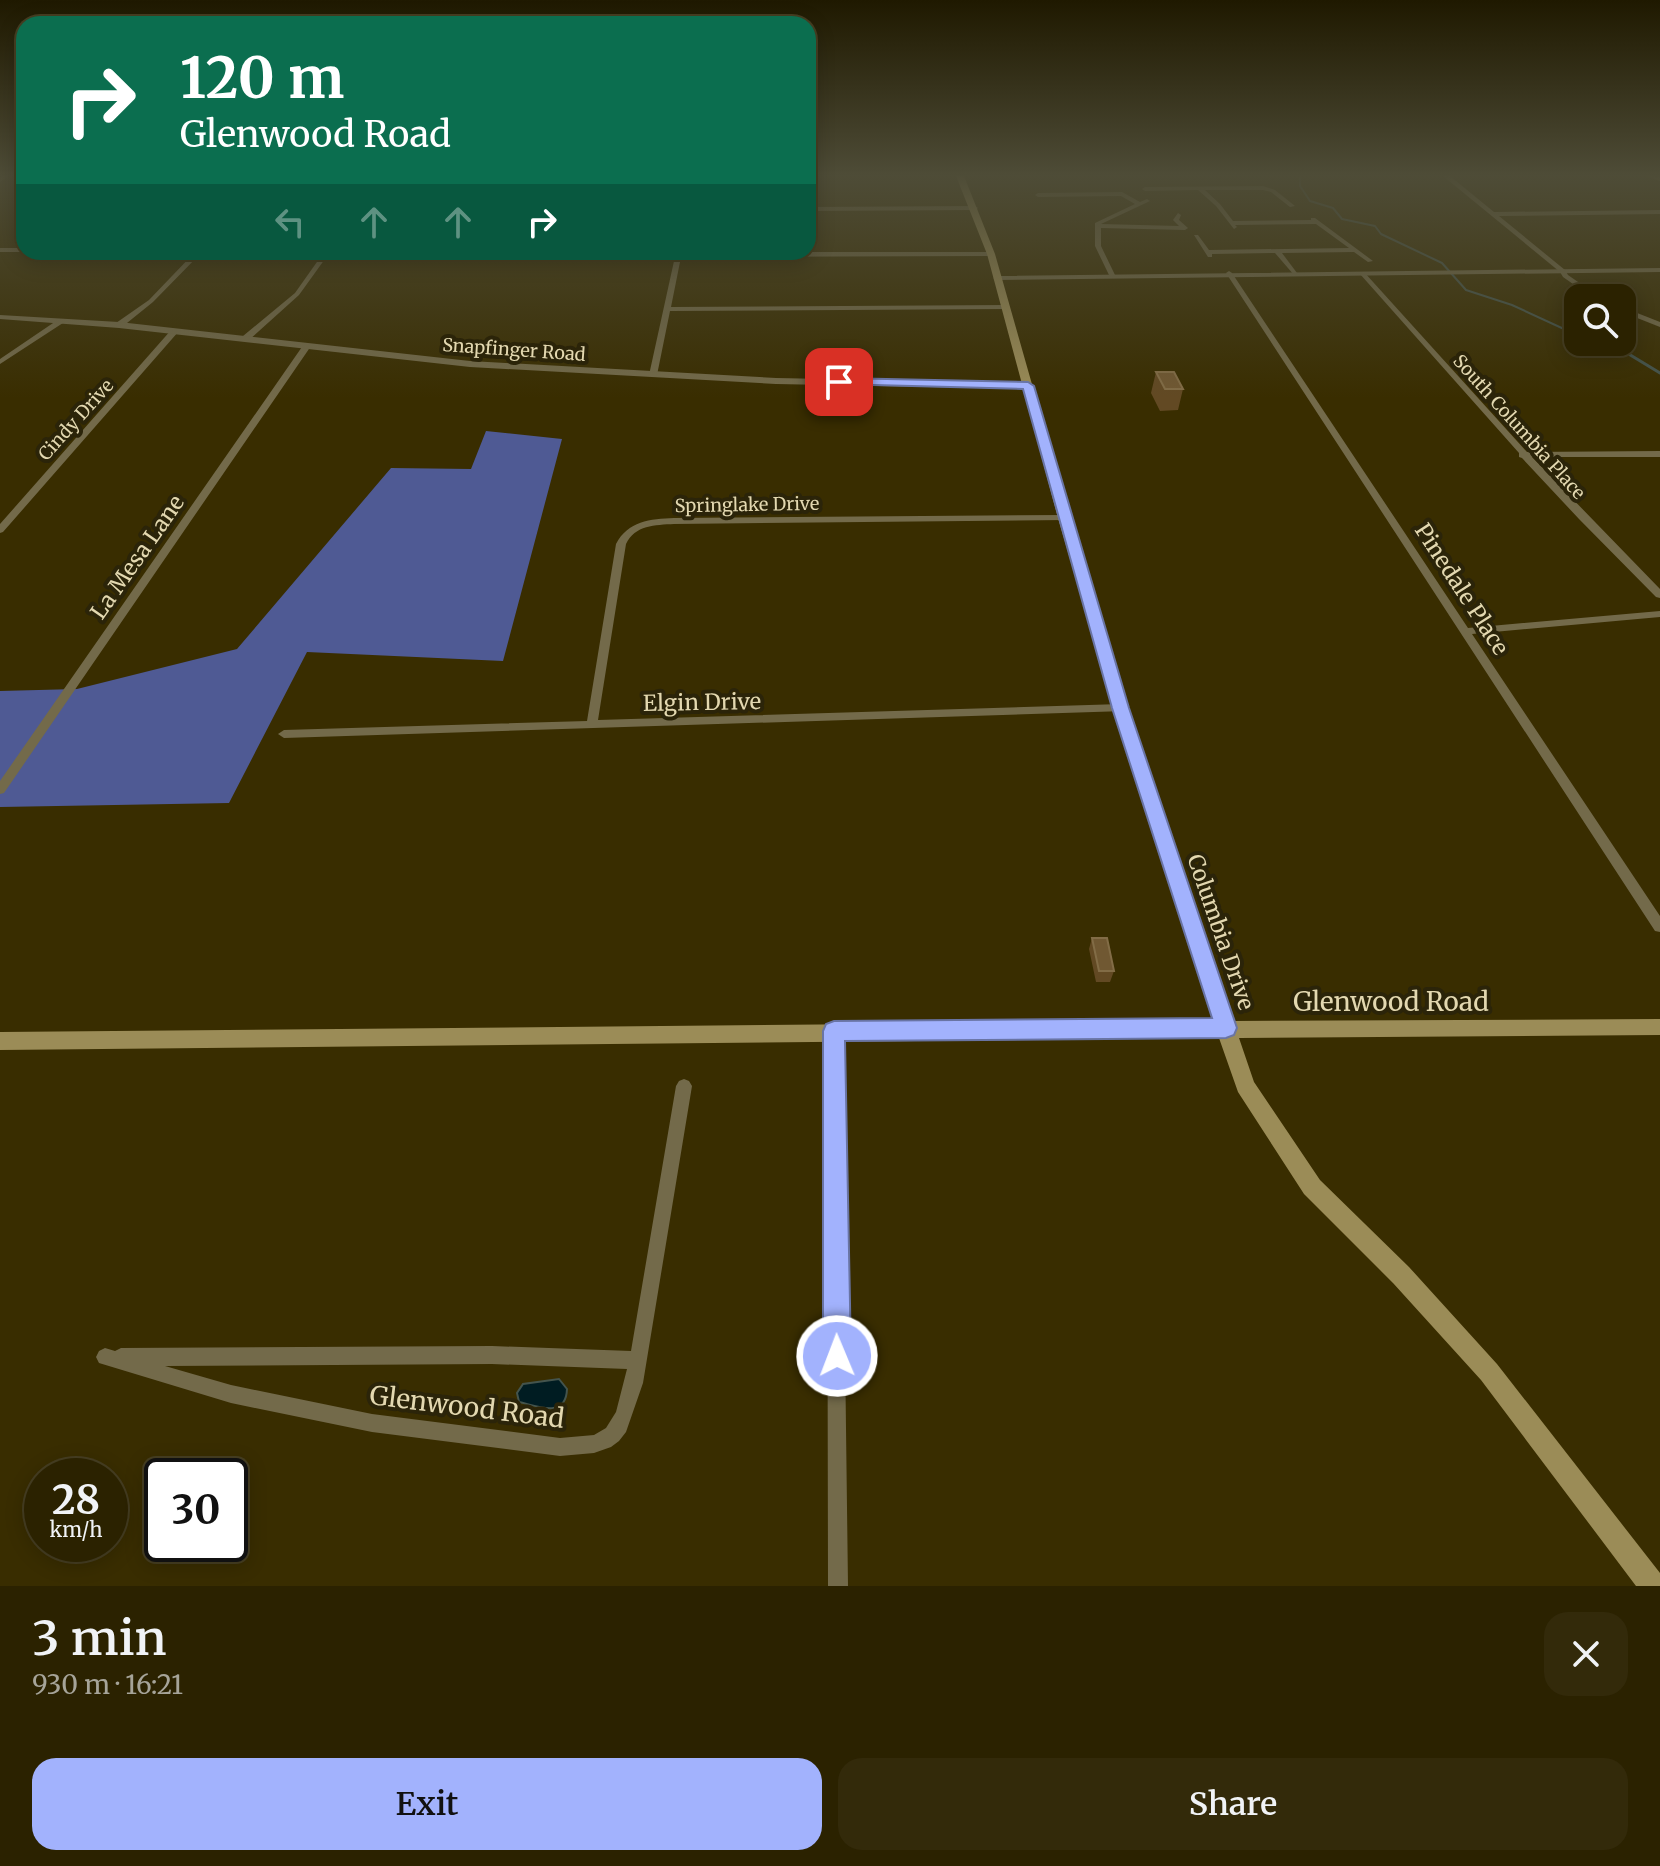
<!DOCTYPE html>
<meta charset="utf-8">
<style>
body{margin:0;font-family:Merriweather,serif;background:#332a0a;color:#f1f3f6;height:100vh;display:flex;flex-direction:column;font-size:30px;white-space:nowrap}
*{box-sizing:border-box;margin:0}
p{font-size:26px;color:#a6a499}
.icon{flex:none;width:44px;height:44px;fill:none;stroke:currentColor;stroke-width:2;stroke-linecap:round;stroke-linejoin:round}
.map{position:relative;height:1586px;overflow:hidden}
.sheet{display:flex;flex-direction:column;background:#2b2200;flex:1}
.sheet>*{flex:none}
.top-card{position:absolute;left:16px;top:16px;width:800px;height:244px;border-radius:24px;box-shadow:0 4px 20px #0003,0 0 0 2px #473f22;background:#0b6e4f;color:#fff;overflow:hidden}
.tools{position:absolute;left:1564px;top:284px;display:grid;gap:16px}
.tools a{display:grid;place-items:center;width:72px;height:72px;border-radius:16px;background:#2b2200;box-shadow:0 4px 20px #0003,0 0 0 2px #473f22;font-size:40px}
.speed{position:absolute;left:24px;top:1458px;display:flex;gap:16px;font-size:40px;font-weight:700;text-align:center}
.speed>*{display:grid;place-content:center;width:104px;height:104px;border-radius:50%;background:#2b2200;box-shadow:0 4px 20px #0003,0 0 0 2px #473f22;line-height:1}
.speed small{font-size:20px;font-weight:400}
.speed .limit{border:4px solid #111;border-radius:12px;background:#fff;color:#111}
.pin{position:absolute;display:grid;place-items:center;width:68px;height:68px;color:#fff;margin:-34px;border-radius:16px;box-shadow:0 4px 12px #0006}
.me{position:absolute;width:88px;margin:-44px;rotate:359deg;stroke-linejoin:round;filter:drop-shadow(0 0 6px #0008)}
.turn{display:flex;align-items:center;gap:28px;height:168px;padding:0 32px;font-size:36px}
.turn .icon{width:104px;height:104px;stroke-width:2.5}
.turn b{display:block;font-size:56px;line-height:68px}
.lanes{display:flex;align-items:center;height:76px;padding:0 32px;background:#0003;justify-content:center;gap:40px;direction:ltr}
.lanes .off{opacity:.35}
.round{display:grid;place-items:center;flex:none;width:84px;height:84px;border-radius:24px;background:#332a0a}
.summary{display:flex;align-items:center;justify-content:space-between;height:136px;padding:0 32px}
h1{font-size:48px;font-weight:600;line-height:60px}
.action{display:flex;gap:16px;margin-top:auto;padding:16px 32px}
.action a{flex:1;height:92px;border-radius:24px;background:#a2b2fd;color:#111;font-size:32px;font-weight:600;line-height:92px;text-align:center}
.action a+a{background:#332a0a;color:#f1f3f6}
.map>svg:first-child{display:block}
</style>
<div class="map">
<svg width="1660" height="1586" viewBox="0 0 1660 1586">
<rect width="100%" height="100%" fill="#392d00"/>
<path fill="#4f5a94" d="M 486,431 L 562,439 L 503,661 L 307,652 L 229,803 L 0,807 L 0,691 L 77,689 L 237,649 L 391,468 L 471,469 Z"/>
<path fill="#001c22" stroke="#44544d" stroke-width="2" d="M 559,1379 L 567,1389 C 566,1419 537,1406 519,1402 L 517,1393 L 523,1384 Z"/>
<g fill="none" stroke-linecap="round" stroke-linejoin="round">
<path stroke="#44544d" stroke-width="2" d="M 1300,176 L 1300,186 L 1310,201 L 1333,208 L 1342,219 L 1375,226 L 1381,234 L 1442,263 L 1466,290 L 1512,305 L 1577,335"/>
<path stroke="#44544d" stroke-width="3" d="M 1572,333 L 1578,336
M 1596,342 L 1627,353 L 1660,373"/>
<path fill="#736a4a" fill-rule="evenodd" d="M 1,176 L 8,176 L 0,182 Z
M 1443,176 L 1450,176 L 1494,212 L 1660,210 L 1660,214 L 1499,216 L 1565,270 L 1568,275 L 1601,298 L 1593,298 L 1563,277 L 1560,272 Z
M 1648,176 L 1660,177 L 1660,181 L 1649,177 Z
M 1263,186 L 1275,190 L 1295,206 L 1290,207 L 1271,192 L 1263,190 L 1205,190 L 1220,204 L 1233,221 L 1311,220 L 1311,218 L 1315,218 L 1373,261 L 1368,262 L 1354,252 L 1282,253 L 1297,273 L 1294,275 L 1275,253 L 1212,254 L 1212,257 L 1208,257 L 1194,235 L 1198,235 L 1209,250 L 1349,248 L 1316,224 L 1235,225 L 1237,227 L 1234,229 L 1216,206 L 1198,190 L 1145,191 L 1142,189 L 1145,187 Z
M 1122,192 L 1140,202 L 1147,199 L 1150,201 L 1101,224 L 1179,226 L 1173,220 L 1178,213 L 1181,215 L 1179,220 L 1188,228 L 1185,230 L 1101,228 L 1101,246 L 1115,275 L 1112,277 L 1109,275 L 1095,246 L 1095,223 L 1135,204 L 1121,196 L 1038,197 L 1035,195 L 1038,193 Z
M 808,207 L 975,206 L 978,208 L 975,210 L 808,211 Z
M 0,248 L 24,248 L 24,252 L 0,252 Z
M 195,252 L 202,252 L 153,302 L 122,327 L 116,327 L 116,323 L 149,300 Z
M 324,252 L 330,252 L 299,295 L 249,340 L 243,340 L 243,336 L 295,293 Z
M 676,252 L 991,252 L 994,254 L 991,256 L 681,257 L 671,307 L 1006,305 L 1009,307 L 1006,309 L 670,311 L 657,375 L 653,377 L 649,375 Z
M 1229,271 L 1232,273 L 1468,628 L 1660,611 L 1660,617 L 1472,634 L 1660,916 L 1660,932 L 1655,931 L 1226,273 Z
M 1360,272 L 1364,272 L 1527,452 L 1660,451 L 1660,457 L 1532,457 L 1660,589 L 1660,598 L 1656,597 L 1579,519 L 1522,458 L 1519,457 L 1519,453 L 1360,274 Z
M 1622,307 L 1660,322 L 1660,327 L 1622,312 Z
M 59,319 L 66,321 L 0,364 L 0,359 Z
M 172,329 L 179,331 L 3,532 L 0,533 L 0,524 Z
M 304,344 L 311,346 L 4,793 L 0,794 L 0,781 Z
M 1064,515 L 1069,518 L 1067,520 L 674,524 C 655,525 635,525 626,544 L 598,720 L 1121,704 L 1125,705 L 1127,708 L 1125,711 L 284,738 L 278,734 L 284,730 L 587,721 L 616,544 C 628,521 650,519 674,518 Z
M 834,1025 L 839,1026 L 841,1031 L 848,1586 L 828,1586 L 827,1031 L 829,1026 Z
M 684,1079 L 689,1081 L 692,1086 L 643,1383 L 626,1432 L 619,1441 L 611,1447 L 594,1453 L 560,1456 L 372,1432 L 231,1403 L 99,1363 L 96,1357 L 99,1351 L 105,1348 L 115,1351 L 121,1348 L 492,1346 L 631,1351 L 676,1086 L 679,1081 ZM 492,1364 L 627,1369 L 616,1412 L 606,1428 L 594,1435 L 560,1438 L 372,1414 L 231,1385 L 165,1366 Z"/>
<path fill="#736a4a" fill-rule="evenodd" d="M 1660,268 L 1660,272 L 997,280 L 993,278 L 997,276 Z
M 0,315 L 119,322 L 470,361 L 776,378 L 1028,383 L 1033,386 L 1028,389 L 776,384 L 470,367 L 119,328 L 0,319 Z"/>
<path fill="#9b8c57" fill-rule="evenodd" d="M 956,176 L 964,176 L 995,254 L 1070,518 L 1127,705 L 1233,1021 L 1660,1019 L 1660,1035 L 1239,1038 L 1254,1082 L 1320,1180 L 1409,1267 L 1497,1364 L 1660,1573 L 1660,1586 L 1636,1586 L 1481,1380 L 1393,1283 L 1304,1194 L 1238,1092 L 1219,1038 L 0,1050 L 0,1032 L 1214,1021 L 1113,705 L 1058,518 L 987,254 Z"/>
</g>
<path fill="#624923" d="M 1156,372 L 1183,389 L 1178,410 L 1160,411 L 1151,393 Z
M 1092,938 L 1114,971 L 1110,982 L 1096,982 L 1089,949 Z"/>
<path fill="#705832" stroke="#826c46" stroke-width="2" d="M 1156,372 L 1174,372 L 1183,389 L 1165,389 Z
M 1092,938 L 1107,938 L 1114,971 L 1099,971 Z"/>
<linearGradient id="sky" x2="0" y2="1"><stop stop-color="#1f1900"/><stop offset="0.44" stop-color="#4e4c37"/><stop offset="1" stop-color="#4e4c37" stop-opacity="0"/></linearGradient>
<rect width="1660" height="398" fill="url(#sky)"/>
<path fill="#a2b2fd" stroke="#6974a4" stroke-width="2" d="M 839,378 L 1028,382 L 1034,386 L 1129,708 L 1237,1028 L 1234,1035 L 1226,1038 L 845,1041 L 851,1356 L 847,1365 L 837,1369 L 827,1365 L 823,1356 L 823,1031 L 826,1024 L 834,1021 L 1212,1018 L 1112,708 L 1023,389 L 835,384 L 835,380 Z"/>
<g text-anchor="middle" stroke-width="8" stroke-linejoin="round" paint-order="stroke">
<g font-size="18" fill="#e3d8b0" stroke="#2b2409">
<text transform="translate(514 350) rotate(4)" y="6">Snapfinger Road</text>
<text transform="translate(76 420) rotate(-48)" y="6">Cindy Drive</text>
<text transform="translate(1519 427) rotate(48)" y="6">South Columbia Place</text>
<text transform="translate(747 505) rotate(-1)" y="6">Springlake Drive</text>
</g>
<g font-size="22" fill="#e3d8b0" stroke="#2b2409">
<text transform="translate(137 557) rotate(-55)" y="8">La Mesa Lane</text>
<text transform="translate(1462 589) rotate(57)" y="8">Pinedale Place</text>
<text transform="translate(702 702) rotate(-1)" y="8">Elgin Drive</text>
<text transform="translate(1221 932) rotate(71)" y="8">Columbia Drive</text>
</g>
<g font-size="26" fill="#e3d8b0" stroke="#2b2409">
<text x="1391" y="1011">Glenwood Road</text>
<text transform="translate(467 1407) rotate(7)" y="9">Glenwood Road</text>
</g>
</g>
</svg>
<div class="tools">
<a><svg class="icon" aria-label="search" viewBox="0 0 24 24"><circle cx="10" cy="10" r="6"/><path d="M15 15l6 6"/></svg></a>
</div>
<div class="speed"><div>28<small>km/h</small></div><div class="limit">30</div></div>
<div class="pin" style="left:839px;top:382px;background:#d93025"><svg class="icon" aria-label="arrive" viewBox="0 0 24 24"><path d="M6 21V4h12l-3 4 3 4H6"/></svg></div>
<svg class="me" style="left:837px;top:1356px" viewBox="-20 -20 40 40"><circle r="17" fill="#a2b2fd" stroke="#fff" stroke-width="3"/><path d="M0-11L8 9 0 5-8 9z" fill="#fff"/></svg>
<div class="top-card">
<div class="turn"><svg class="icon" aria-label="right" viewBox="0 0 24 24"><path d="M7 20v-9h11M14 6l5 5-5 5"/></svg><div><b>120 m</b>Glenwood Road</div></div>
<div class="lanes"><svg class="icon off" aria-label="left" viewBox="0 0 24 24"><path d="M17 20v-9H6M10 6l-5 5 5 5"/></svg><svg class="icon off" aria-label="ahead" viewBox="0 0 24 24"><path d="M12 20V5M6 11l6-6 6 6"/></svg><svg class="icon off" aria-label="ahead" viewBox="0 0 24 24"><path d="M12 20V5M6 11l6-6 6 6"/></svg><svg class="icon" aria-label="right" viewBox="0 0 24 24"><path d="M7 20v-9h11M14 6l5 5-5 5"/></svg></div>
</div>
</div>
<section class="sheet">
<div class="summary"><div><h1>3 min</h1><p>930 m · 16:21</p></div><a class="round"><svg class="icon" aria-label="close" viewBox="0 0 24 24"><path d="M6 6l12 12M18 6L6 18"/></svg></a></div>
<div class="action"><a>Exit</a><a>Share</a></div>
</section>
